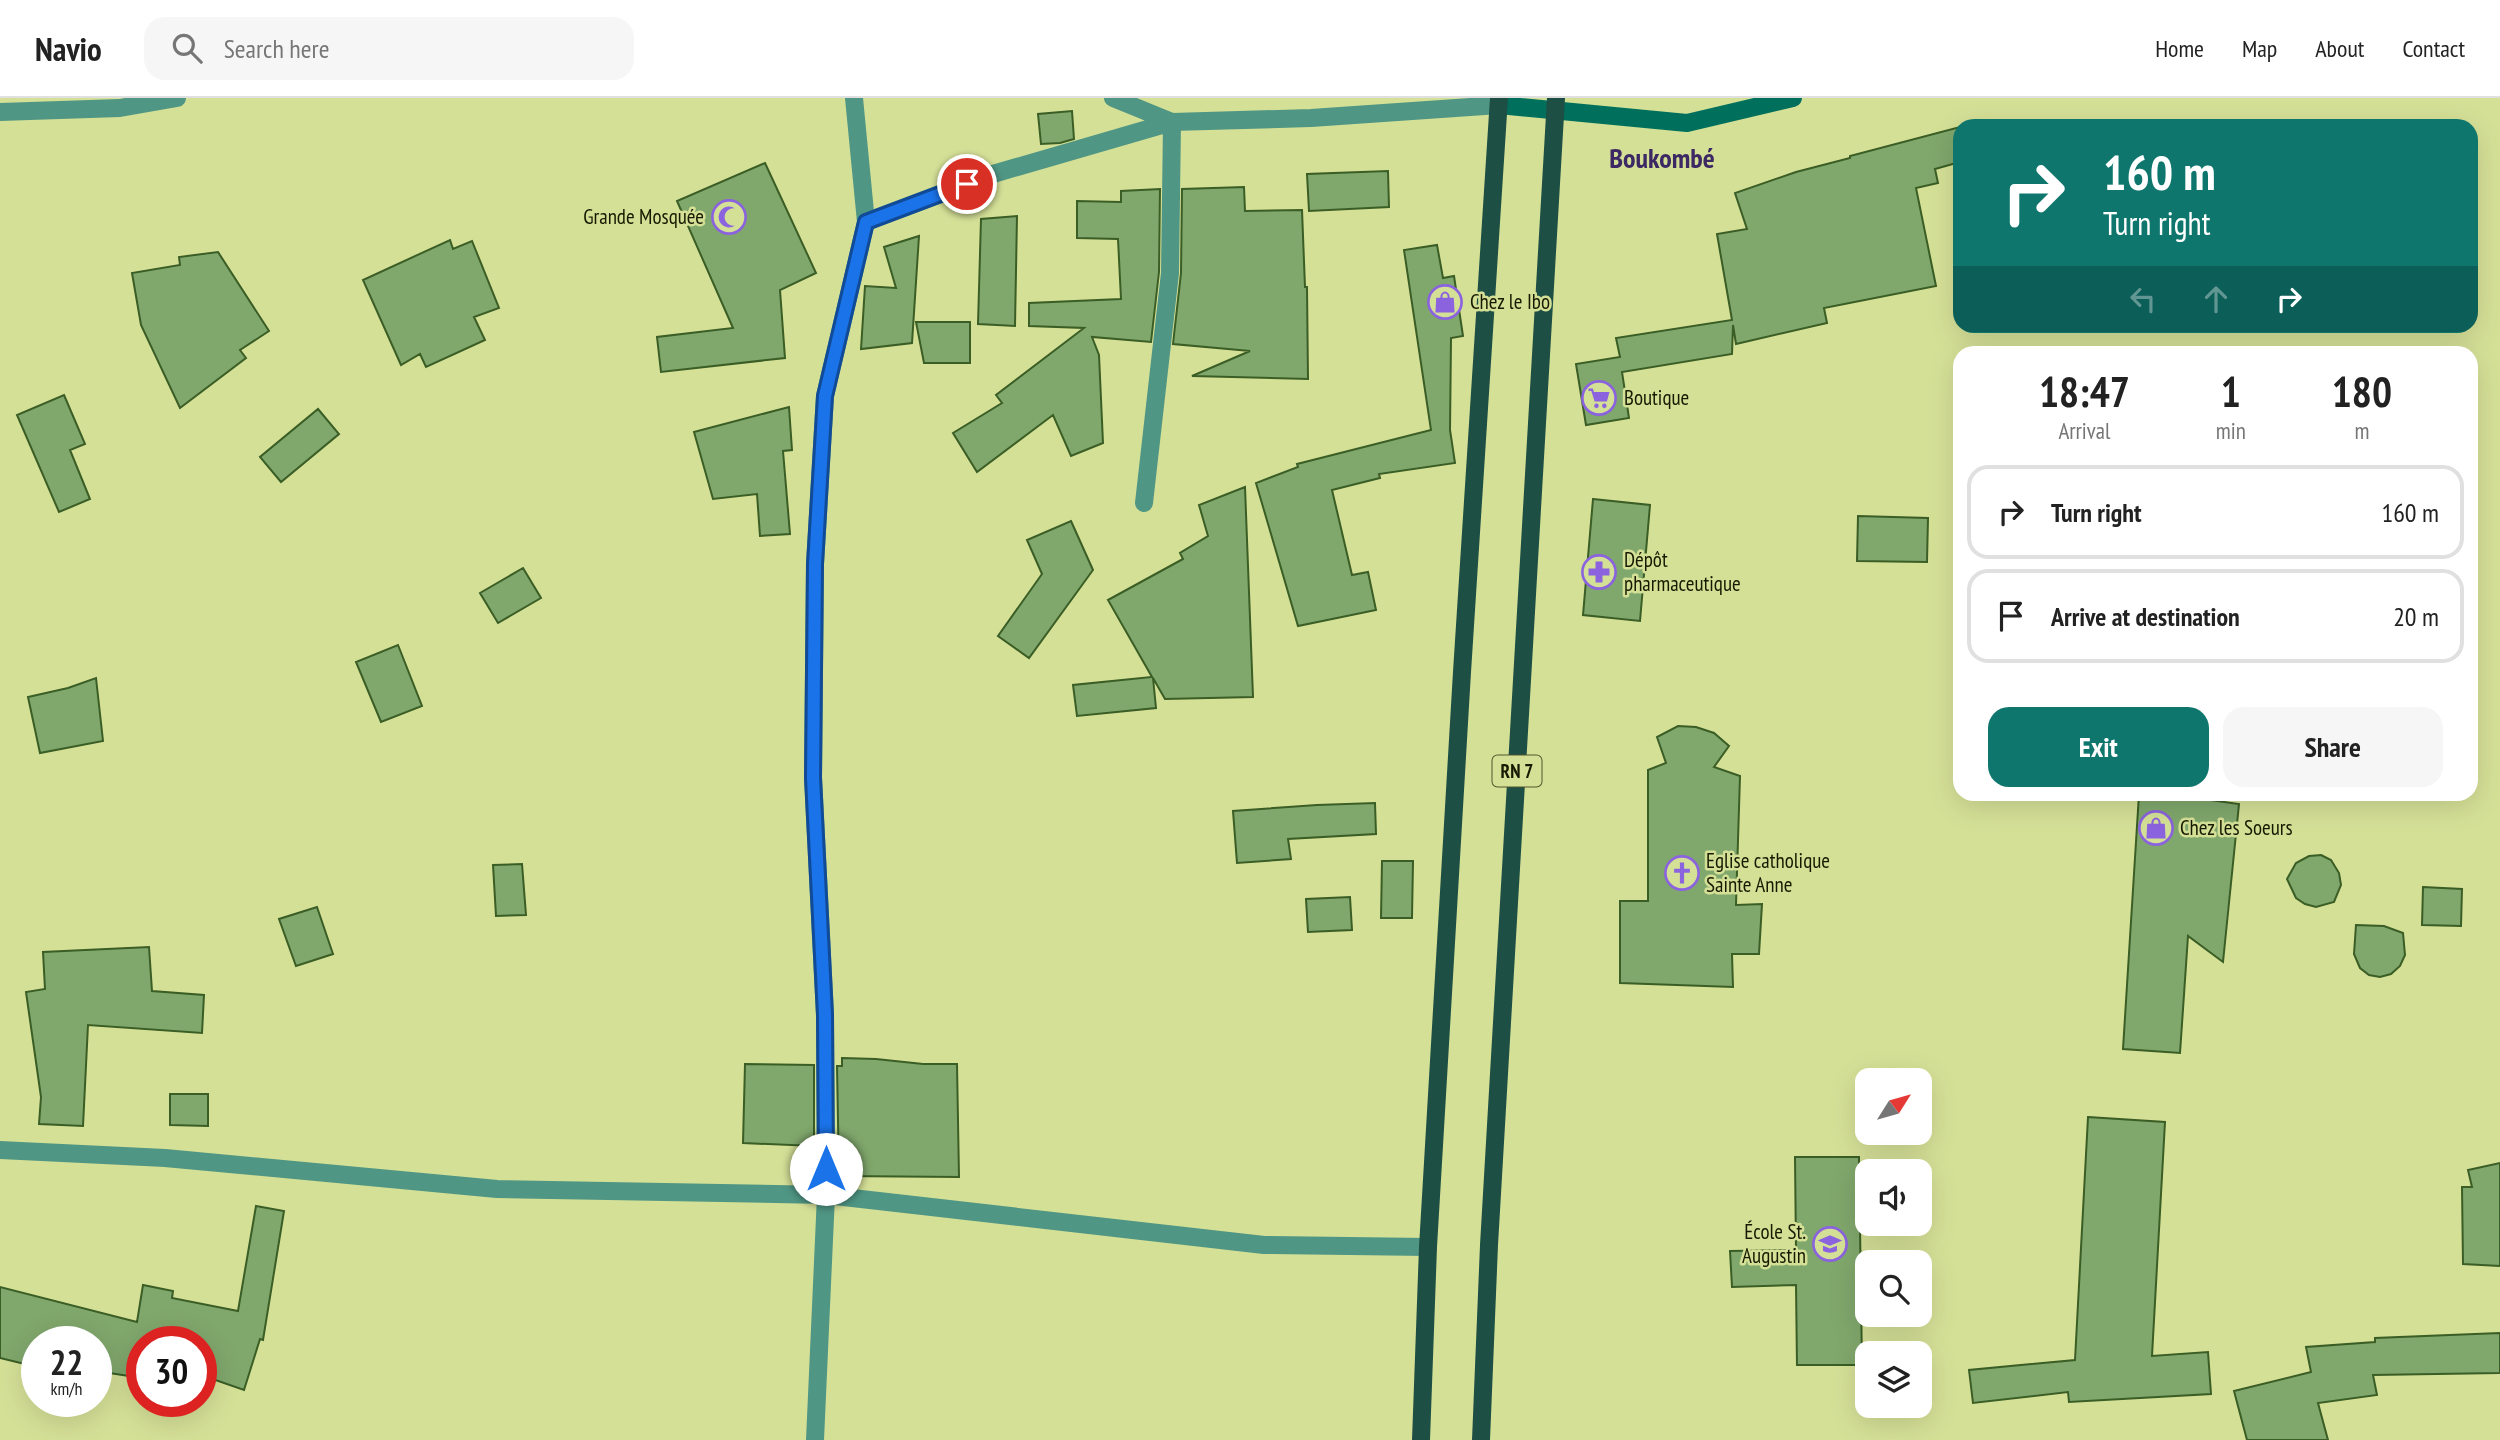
<!DOCTYPE html>
<meta charset="utf-8">
<style>
body{margin:0;font-family:"PT Sans Narrow",sans-serif;background:#f6f6f6;color:#222;height:100vh;display:flex;flex-direction:column;font-size:26px;white-space:nowrap}
*{box-sizing:border-box;margin:0}
p{font-size:23px;color:#767676}
.icon{flex:none;width:38px;height:38px;fill:none;stroke:currentColor;stroke-width:2;stroke-linecap:round;stroke-linejoin:round}
.map{position:relative;flex:1;overflow:hidden}
.sheet{position:absolute;left:1953px;top:248px;width:525px;height:455px;display:flex;flex-direction:column;background:#fff;border-radius:21px;box-shadow:0 7px 28px #0002}
.sheet>*{flex:none}
.top-card{position:absolute;left:1953px;top:21px;width:525px;height:214px;border-radius:21px;box-shadow:0 7px 28px #0002;background:#0f766e;color:#fff;overflow:hidden}
.needle{width:46px;rotate:53deg}
.tools{position:absolute;left:1855px;top:970px;display:grid;gap:14px}
.tools a{display:grid;place-items:center;width:77px;height:77px;border-radius:14px;background:#fff;box-shadow:0 7px 28px #0002;font-size:35px}
.speed{position:absolute;left:21px;top:1228px;display:flex;gap:14px;font-size:35px;font-weight:700;text-align:center}
.speed>*{display:grid;place-content:center;width:91px;height:91px;border-radius:50%;background:#fff;box-shadow:0 7px 28px #0002;line-height:1}
.speed small{font-size:18px;font-weight:400}
.speed .limit{border:10px solid #d22;background:#fff;color:#111}
.pin{position:absolute;display:grid;place-items:center;width:60px;height:60px;color:#fff;margin:-30px;border:4px solid #fff;border-radius:50%;box-shadow:0 2px 7px #0007}
.me{position:absolute;width:77px;margin:-38px;rotate:0deg;stroke-linejoin:round;filter:drop-shadow(0 0 5px #0008)}
.turn{display:flex;align-items:center;gap:24px;height:147px;padding:0 35px;font-size:32px}
.turn .icon{width:91px;height:91px;stroke-width:2.5}
.turn b{display:block;font-size:49px;line-height:60px}
.lanes{display:flex;align-items:center;height:66px;padding:0 35px;background:#0003;justify-content:center;gap:35px;direction:ltr}
.lanes .off{opacity:.35}
.eta{display:flex;justify-content:space-evenly;align-items:center;height:119px;text-align:center}
.eta b{font-size:42px;font-weight:700;line-height:49px}
.primary-button{display:flex;gap:14px;margin-top:auto;padding:14px 35px}
.primary-button a{flex:1;height:80px;border-radius:21px;background:#0f766e;color:#fff;font-size:28px;font-weight:700;line-height:80px;text-align:center}
.primary-button a+a{background:#f6f6f6;color:#222}
ul{padding:0;list-style:none}
li{display:flex;align-items:center;gap:21px;height:94px;margin:0 14px 10px;padding:0 21px;border:4px solid #e0e0e0;border-radius:21px}
li div{flex:1}
li b{display:block;font-size:26px}
li em{font-style:normal}
header{display:flex;align-items:center;gap:42px;box-sizing:border-box;height:98px;padding:0 35px;background:#fff;border-bottom:2px solid #e0e0e0}
header strong{font-size:33px}
nav{display:flex;gap:38px;margin-inline-start:auto;font-size:24px}
.search{width:490px;height:63px;background:#f6f6f6;display:flex;align-items:center;gap:18px;box-sizing:border-box;padding:0 24px;border-radius:21px;color:#767676;font-size:26px}
.map>svg:first-child{display:block}
</style>
<header>
<strong>Navio</strong>
<div class="search"><svg class="icon" aria-label="search" viewBox="0 0 24 24"><circle cx="10" cy="10" r="6"/><path d="M15 15l6 6"/></svg>Search here</div>
<nav><a>Home</a><a>Map</a><a>About</a><a>Contact</a></nav>
</header>
<div class="map">
<svg width="2500" height="1342" viewBox="0 0 2500 1342">
<rect width="100%" height="100%" fill="#d5e097"/>
<path fill="#80a76c" stroke="#3a5e25" stroke-width="2" d="M 1072,13 L 1074,41 L 1060,45 L 1041,46 L 1038,16 Z
M 1960,29 L 1960,64 L 1935,71 L 1938,85 L 1916,90 L 1936,188 L 1824,210 L 1827,225 L 1736,246 L 1733,227 L 1732,256 L 1622,274 L 1629,320 L 1586,327 L 1576,266 L 1620,259 L 1616,240 L 1732,222 L 1717,136 L 1747,131 L 1735,95 L 1796,74 L 1850,60 L 1850,58 Z
M 765,65 L 816,175 L 780,192 L 785,260 L 661,274 L 657,239 L 733,230 L 677,103 Z
M 1388,73 L 1389,109 L 1309,113 L 1307,76 Z
M 1244,89 L 1245,113 L 1302,112 L 1305,189 L 1307,189 L 1308,281 L 1192,278 L 1250,253 L 1173,246 L 1181,175 L 1182,91 Z
M 1160,91 L 1159,174 L 1151,244 L 1092,239 L 1099,257 L 1103,345 L 1071,358 L 1053,317 L 977,374 L 953,335 L 1002,305 L 996,297 L 1084,230 L 1029,228 L 1029,205 L 1121,201 L 1118,141 L 1077,140 L 1077,103 L 1121,104 L 1121,93 Z
M 1017,118 L 1015,228 L 978,226 L 981,121 Z
M 919,138 L 912,245 L 861,251 L 865,188 L 896,190 L 884,149 Z
M 450,142 L 453,151 L 472,143 L 499,210 L 474,219 L 485,242 L 426,269 L 420,256 L 401,267 L 363,182 Z
M 1437,147 L 1443,180 L 1454,178 L 1463,238 L 1451,240 L 1450,332 L 1455,365 L 1379,376 L 1380,380 L 1332,392 L 1352,477 L 1368,474 L 1376,512 L 1298,528 L 1256,385 L 1298,369 L 1297,366 L 1431,332 L 1404,152 Z
M 218,154 L 269,233 L 240,252 L 246,260 L 180,310 L 141,227 L 132,175 L 180,167 L 179,159 Z
M 916,224 L 970,224 L 970,265 L 924,265 Z
M 64,297 L 85,346 L 70,352 L 90,401 L 59,414 L 17,317 Z
M 789,309 L 792,352 L 783,353 L 790,436 L 760,438 L 757,396 L 713,401 L 694,334 Z
M 318,311 L 339,336 L 281,384 L 260,359 Z
M 1245,389 L 1253,599 L 1165,601 L 1153,580 L 1156,610 L 1077,618 L 1073,587 L 1152,579 L 1108,502 L 1183,461 L 1180,455 L 1208,438 L 1199,407 Z
M 1593,401 L 1650,407 L 1640,523 L 1583,517 Z
M 1858,418 L 1928,420 L 1927,464 L 1857,463 Z
M 1071,423 L 1093,472 L 1029,560 L 998,538 L 1042,476 L 1027,442 Z
M 523,470 L 541,500 L 498,525 L 480,495 Z
M 398,547 L 422,608 L 381,624 L 356,564 Z
M 96,580 L 103,643 L 40,655 L 28,599 L 68,590 Z
M 1678,628 L 1696,629 L 1714,635 L 1729,648 L 1714,669 L 1740,678 L 1736,807 L 1762,806 L 1759,856 L 1732,856 L 1733,889 L 1620,885 L 1620,803 L 1648,803 L 1648,672 L 1666,665 L 1657,639 Z
M 2139,696 L 2196,700 L 2239,706 L 2223,864 L 2188,838 L 2180,955 L 2123,951 Z
M 1375,705 L 1376,736 L 1288,741 L 1291,761 L 1237,765 L 1233,713 L 1317,707 Z
M 2321,757 L 2331,762 L 2339,775 L 2341,787 L 2334,804 L 2316,809 L 2305,806 L 2296,800 L 2287,781 L 2296,765 L 2309,758 Z
M 1382,763 L 1413,763 L 1412,820 L 1381,820 Z
M 522,766 L 526,817 L 496,818 L 493,767 Z
M 2423,789 L 2462,791 L 2461,828 L 2422,827 Z
M 1350,799 L 1352,832 L 1308,834 L 1306,801 Z
M 317,809 L 333,856 L 296,868 L 279,821 Z
M 2356,827 L 2384,828 L 2403,835 L 2405,857 L 2400,868 L 2391,876 L 2380,879 L 2369,877 L 2360,870 L 2354,856 Z
M 149,849 L 152,893 L 204,897 L 202,935 L 88,927 L 83,1028 L 39,1026 L 41,999 L 26,894 L 45,891 L 43,854 Z
M 842,960 L 876,961 L 923,966 L 957,966 L 959,1079 L 839,1078 L 837,968 L 842,968 Z
M 745,966 L 814,967 L 814,1048 L 743,1045 Z
M 170,996 L 208,996 L 208,1028 L 170,1027 Z
M 2088,1019 L 2165,1024 L 2152,1258 L 2208,1254 L 2211,1296 L 2069,1304 L 2068,1294 L 1973,1305 L 1969,1272 L 2075,1262 Z
M 1795,1059 L 1859,1059 L 1862,1267 L 1797,1267 L 1796,1187 L 1732,1189 L 1730,1153 L 1796,1152 Z
M 2500,1065 L 2500,1168 L 2463,1166 L 2462,1089 L 2472,1089 L 2468,1072 Z
M 256,1108 L 284,1113 L 263,1242 L 260,1241 L 244,1292 L 201,1277 L 201,1244 L 142,1244 L 142,1280 L 96,1273 L 96,1244 L 37,1244 L 37,1269 L 0,1260 L 0,1189 L 137,1224 L 143,1187 L 173,1193 L 172,1200 L 238,1213 Z
M 2500,1235 L 2500,1275 L 2373,1277 L 2377,1297 L 2318,1305 L 2328,1342 L 2247,1342 L 2234,1293 L 2311,1274 L 2306,1249 L 2375,1244 L 2375,1240 Z"/>
<g fill="none" stroke-linecap="round" stroke-linejoin="round">
<path stroke="#509684" stroke-width="18" d="M 1144,405 L 1170,175 L 1172,24"/>
<path stroke="#509684" stroke-width="18" d="M 1113,0 L 1172,24 L 1311,20 L 1499,7
M 0,14 L 120,10 L 177,0
M 866,124 L 993,76 L 1172,24
M 0,1052 L 165,1060 L 497,1091 L 826,1097 L 1264,1147 L 1428,1149
M 815,1342 L 826,1097 L 825,917 L 813,679 L 815,466 L 825,298 L 866,124 L 854,0"/>
<path stroke="#00705d" stroke-width="18" d="M 1499,7 L 1687,25 L 1793,0"/>
<path stroke="#1d4f44" stroke-width="18" d="M 1421,1342 L 1428,1149 L 1462,574 L 1499,0
M 1481,1342 L 1489,1147 L 1556,0"/>
</g>
<g fill="none" stroke-linecap="round" stroke-linejoin="round">
<g stroke="#114b97" stroke-width="18">
<path id="route" d="M 826,1071 L 825,917 L 813,680 L 815,466 L 825,298 L 866,124 L 967,86"/>
</g>
<use href="#route" stroke="#1a73e8" stroke-width="12"/>
</g>
<defs>
<g id="mosque-ring" transform="scale(1.75)"><circle r="9.5" fill="#d5e097" stroke="#8b63de" stroke-width="1.5"/><path d="M3.5-4.9A6 6 0 1 0 3.5 4.9A5 5 0 1 1 3.5-4.9Z" fill="#8b63de"/></g>
<g id="shop-ring" transform="scale(1.75)"><circle r="9.5" fill="#d5e097" stroke="#8b63de" stroke-width="1.5"/><path d="M-5-2.5h2.3a2.7 3.5 0 0 1 5.4 0H5L5.5 6h-11ZM-1.5-2.5h3a1.5 2.3 0 0 0-3 0Z" fill="#8b63de"/></g>
<g id="supermarket-ring" transform="scale(1.75)"><circle r="9.5" fill="#d5e097" stroke="#8b63de" stroke-width="1.5"/><path d="M-6-5.5h2.5l.6 2H6L4.5 2H-2.5L-4.4-4H-6ZM-1.5 3.2a1.3 1.3 0 1 0 .1 0ZM3 3.2a1.3 1.3 0 1 0 .1 0Z" fill="#8b63de"/></g>
<g id="pharmacy-ring" transform="scale(1.75)"><circle r="9.5" fill="#d5e097" stroke="#8b63de" stroke-width="1.5"/><path d="M-2-6h4v4h4v4h-4v4h-4v-4h-4v-4h4Z" fill="#8b63de"/></g>
<g id="church-ring" transform="scale(1.75)"><circle r="9.5" fill="#d5e097" stroke="#8b63de" stroke-width="1.5"/><path d="M-1.2-6h2.4v3.5h3.3v2.4h-3.3V6h-2.4V-.1h-3.3v-2.4h3.3Z" fill="#8b63de"/></g>
<g id="school-ring" transform="scale(1.75)"><circle r="9.5" fill="#d5e097" stroke="#8b63de" stroke-width="1.5"/><path d="M0-5L7-2L0 1L-7-2ZM-4 1L0 2.5L4 1V4Q0 6-4 4Z" fill="#8b63de"/></g>
</defs>
<g fill-rule="evenodd">
<use href="#mosque-ring" x="729" y="119"/>
<use href="#shop-ring" x="1445" y="204"/>
<use href="#supermarket-ring" x="1599" y="300"/>
<use href="#pharmacy-ring" x="1599" y="474"/>
<use href="#shop-ring" x="2156" y="730"/>
<use href="#church-ring" x="1682" y="775"/>
<use href="#school-ring" x="1830" y="1146"/>
</g>
<g text-anchor="middle" stroke-width="5" stroke-linejoin="round" paint-order="stroke">
<rect fill="#d5e097" stroke="#50552d" stroke-width="2" x="1492.5" y="657.5" width="49" height="31" rx="5"/>
<g font-size="19" font-weight="bold" fill="#171a00">
<text x="1517" y="680">RN 7</text>
</g>
<g font-size="21" fill="#171a00" stroke="#d5e097" text-anchor="start">
<text x="704" y="126" text-anchor="end">Grande Mosquée</text>
<text x="1470" y="211">Chez le Ibo</text>
<text x="1624" y="307">Boutique</text>
<text x="1624" y="469">Dépôt<tspan x="1624" dy="24">pharmaceutique</tspan></text>
<text x="2180" y="737">Chez les Soeurs</text>
<text x="1706" y="770">Eglise catholique<tspan x="1706" dy="24">Sainte Anne</tspan></text>
<text x="1806" y="1141" text-anchor="end">École St.<tspan x="1806" dy="24">Augustin</tspan></text>
</g>
<g font-size="28" font-weight="bold" fill="#3c2964" stroke="#d5e097">
<text x="1662" y="70">Boukombé</text>
</g>
</g>
</svg>
<div class="tools">
<a><svg class="needle" viewBox="-14 -14 28 28"><path d="M0-13l5 13h-10z" fill="#e53935"/><path d="M0 13l5-13h-10z" fill="#767676"/></svg></a>
<a><svg class="icon" aria-label="sound" viewBox="0 0 24 24"><path d="M4 9h4l5-4v14l-5-4H4zM17 9q2 3 0 6"/></svg></a>
<a><svg class="icon" aria-label="search" viewBox="0 0 24 24"><circle cx="10" cy="10" r="6"/><path d="M15 15l6 6"/></svg></a>
<a><svg class="icon" aria-label="layers" viewBox="0 0 24 24"><path d="M12 4l9 5-9 5-9-5zM3 14l9 5 9-5"/></svg></a>
</div>
<div class="speed"><div>22<small>km/h</small></div><div class="limit">30</div></div>
<div class="pin" style="left:967px;top:86px;background:#d93025"><svg class="icon" aria-label="arrive" viewBox="0 0 24 24"><path d="M6 21V4h12l-3 4 3 4H6"/></svg></div>
<svg class="me" style="left:826px;top:1071px" viewBox="-20 -20 40 40"><circle r="19" fill="#fff"/><path d="M0-13L10 11 0 6-10 11z" fill="#1a73e8"/></svg>
<div class="top-card">
<div class="turn"><svg class="icon" aria-label="right" viewBox="0 0 24 24"><path d="M7 20v-9h11M14 6l5 5-5 5"/></svg><div><b>160 m</b>Turn right</div></div>
<div class="lanes"><svg class="icon off" aria-label="left" viewBox="0 0 24 24"><path d="M17 20v-9H6M10 6l-5 5 5 5"/></svg><svg class="icon off" aria-label="ahead" viewBox="0 0 24 24"><path d="M12 20V5M6 11l6-6 6 6"/></svg><svg class="icon" aria-label="right" viewBox="0 0 24 24"><path d="M7 20v-9h11M14 6l5 5-5 5"/></svg></div>
</div>
<section class="sheet">
<div class="eta">
<div><b>18:47</b><p>Arrival</p></div>
<div><b>1</b><p>min</p></div>
<div><b>180</b><p>m</p></div>
</div>
<ul>
<li><svg class="icon" aria-label="right" viewBox="0 0 24 24"><path d="M7 20v-9h11M14 6l5 5-5 5"/></svg><div><b>Turn right</b></div><em>160 m</em></li>
<li><svg class="icon" aria-label="arrive" viewBox="0 0 24 24"><path d="M6 21V4h12l-3 4 3 4H6"/></svg><div><b>Arrive at destination</b></div><em>20 m</em></li>
</ul>
<div class="primary-button"><a>Exit</a><a>Share</a></div>
</section>
</div>
